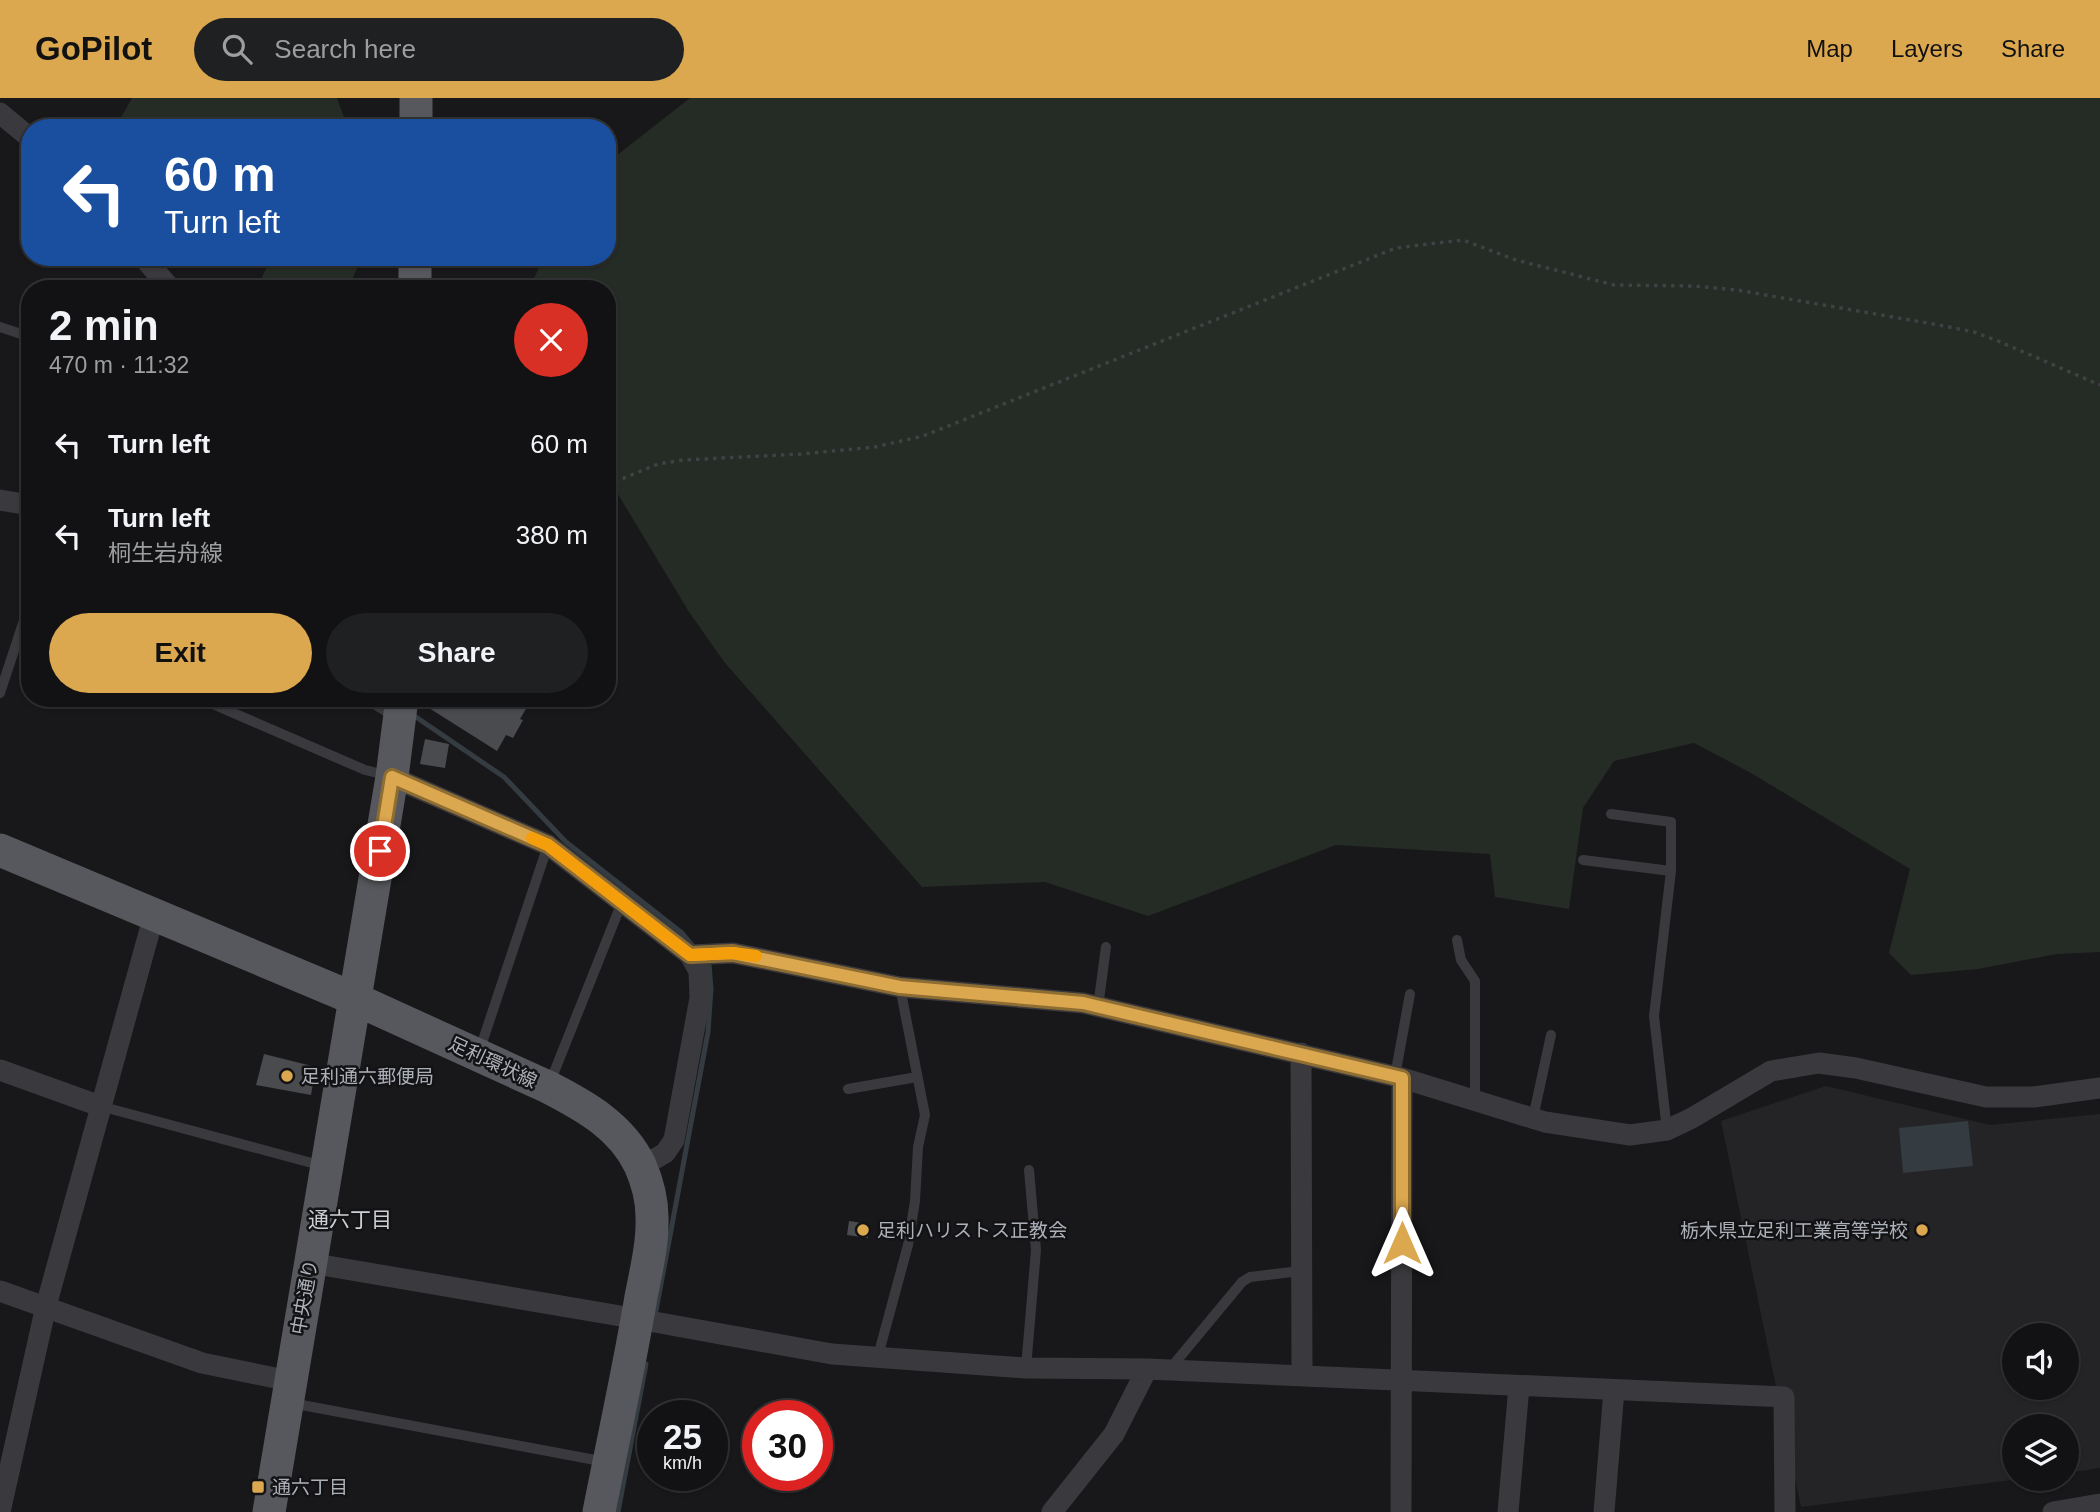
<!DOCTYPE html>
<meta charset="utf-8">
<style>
body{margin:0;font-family:Arial,"Noto Sans JP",sans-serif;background:#1f2022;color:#f1f3f6;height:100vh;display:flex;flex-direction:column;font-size:26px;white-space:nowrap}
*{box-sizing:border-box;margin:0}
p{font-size:23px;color:#9c9ea0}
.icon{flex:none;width:38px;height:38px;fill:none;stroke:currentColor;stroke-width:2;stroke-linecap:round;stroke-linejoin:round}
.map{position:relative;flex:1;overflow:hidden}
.details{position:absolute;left:21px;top:182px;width:595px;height:427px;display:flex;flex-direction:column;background:#121214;border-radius:28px;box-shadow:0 2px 5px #0004,0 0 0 2px #313234}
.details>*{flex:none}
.banner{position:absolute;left:21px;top:21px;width:595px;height:147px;border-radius:28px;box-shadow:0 2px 5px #0004,0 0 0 2px #313234;background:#1a4fa0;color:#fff;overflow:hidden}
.controls{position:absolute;left:2002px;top:1225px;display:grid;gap:14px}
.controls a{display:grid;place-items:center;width:77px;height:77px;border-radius:50%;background:#121214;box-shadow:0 2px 5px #0004,0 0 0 2px #313234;font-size:35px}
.speed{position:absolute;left:637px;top:1302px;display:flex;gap:14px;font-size:35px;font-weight:700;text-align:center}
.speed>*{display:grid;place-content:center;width:91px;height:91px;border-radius:50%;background:#121214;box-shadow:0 2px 5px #0004,0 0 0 2px #313234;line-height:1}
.speed small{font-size:18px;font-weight:400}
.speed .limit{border:10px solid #d22;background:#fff;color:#111}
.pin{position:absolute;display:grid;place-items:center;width:60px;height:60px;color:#fff;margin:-30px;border:4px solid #fff;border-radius:50%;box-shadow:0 2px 7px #0007}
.me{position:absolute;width:77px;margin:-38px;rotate:0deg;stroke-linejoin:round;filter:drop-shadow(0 0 5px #0008)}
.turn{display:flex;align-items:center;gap:24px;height:147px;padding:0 28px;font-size:32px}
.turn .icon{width:91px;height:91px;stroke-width:2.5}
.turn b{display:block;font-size:49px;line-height:60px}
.round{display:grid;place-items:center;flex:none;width:74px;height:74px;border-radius:37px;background:#1f2022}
.summary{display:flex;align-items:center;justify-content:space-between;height:119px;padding:0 28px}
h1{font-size:42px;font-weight:800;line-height:52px}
.action{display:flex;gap:14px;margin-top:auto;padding:14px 28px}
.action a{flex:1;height:80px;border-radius:42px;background:#dba74f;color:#111;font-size:28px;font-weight:800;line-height:80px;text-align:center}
.action a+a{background:#1f2022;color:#f1f3f6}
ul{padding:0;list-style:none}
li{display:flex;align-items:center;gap:21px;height:91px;padding:0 28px}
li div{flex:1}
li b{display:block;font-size:26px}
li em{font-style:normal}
header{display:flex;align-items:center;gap:42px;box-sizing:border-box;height:98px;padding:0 35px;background:#dba74f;color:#111}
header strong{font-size:33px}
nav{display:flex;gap:38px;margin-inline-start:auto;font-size:24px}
.search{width:490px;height:63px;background:#1f2022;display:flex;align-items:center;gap:18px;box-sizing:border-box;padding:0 24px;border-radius:38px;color:#9c9ea0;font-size:26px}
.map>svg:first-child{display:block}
</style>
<header>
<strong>GoPilot</strong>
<div class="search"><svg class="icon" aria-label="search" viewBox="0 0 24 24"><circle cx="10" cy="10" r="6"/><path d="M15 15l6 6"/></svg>Search here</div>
<nav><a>Map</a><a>Layers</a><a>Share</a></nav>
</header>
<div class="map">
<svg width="2100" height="1414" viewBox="0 0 2100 1414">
<rect width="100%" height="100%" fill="#18181a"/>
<path fill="#242427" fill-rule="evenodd" d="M 1826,988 L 1990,1027 L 2100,1016 L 2100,1370 L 2067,1375 L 2067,1328 L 2014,1328 L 2014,1381 L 2019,1381 L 1801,1409 L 1721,1023 ZM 2014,1237 L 2067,1237 L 2067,1290 L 2014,1290 Z"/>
<path fill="#252b25" d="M 132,0 L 337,0 L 348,30 L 115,30 Z
M 690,0 L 2100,0 L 2100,854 L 2057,856 L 1978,871 L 1911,877 L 1889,855 L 1910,771 L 1751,675 L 1694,645 L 1614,663 L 1583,710 L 1569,811 L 1495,799 L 1490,756 L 1336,747 L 1148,818 L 1045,784 L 922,789 L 725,565 L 689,514 L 607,378 L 607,191 L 530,191 L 543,159 L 607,159 L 607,65 Z
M 271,159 L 362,159 L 348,191 L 257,191 Z"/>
<path fill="#343b41" d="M 1968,1023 L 1973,1068 L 1903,1075 L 1899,1030 Z"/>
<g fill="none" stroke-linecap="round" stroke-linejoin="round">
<path stroke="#343b41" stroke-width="5" d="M 413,617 L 504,679 L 566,744 L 682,835 L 693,848
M 655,1218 L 708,934 L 711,891 L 709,866 L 707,863
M 618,1414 L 646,1266"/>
</g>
<path fill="#4a4b4f" d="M 421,600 L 512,600 L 527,609 L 520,621 L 523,622 L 513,640 L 506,637 L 497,653 L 421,605 Z
M 425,641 L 449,646 L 445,670 L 420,666 Z
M 264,956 L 316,969 L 311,997 L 256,987 Z
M 849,1123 L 869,1126 L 868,1140 L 847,1137 Z"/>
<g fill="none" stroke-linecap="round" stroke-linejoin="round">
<path stroke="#404145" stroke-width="3.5" stroke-dasharray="3.5 5" stroke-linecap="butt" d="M 607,387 L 658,366 L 683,362 L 801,356 L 875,349 L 923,338 L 1396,150 L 1463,142 L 1516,162 L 1614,187 L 1694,188 L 1737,192 L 1939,227 L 1974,234 L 1998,243 L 2100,287"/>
<path stroke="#3a3a3e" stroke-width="10" d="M 0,229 L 30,239
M 0,595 L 30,504
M 199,600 L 365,672 L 390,678
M 1611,716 L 1671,724 L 1671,773 L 1654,918 L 1667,1032
M 1583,762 L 1671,773
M 1457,842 L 1461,862 L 1475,883 L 1475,1002
M 1098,909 L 1106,849
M 479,954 L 548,747
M 1395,978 L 1410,896
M 549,987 L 622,804
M 848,991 L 917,979
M 100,1008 L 323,1068
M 1533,1020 L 1551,937
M 878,1258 L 908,1147 L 915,1103 L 918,1049 L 925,1017 L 900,889
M 1026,1270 L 1036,1152 L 1029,1072
M 1169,1272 L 1242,1184 L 1250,1179 L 1300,1173
M 291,1305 L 606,1364"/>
<path stroke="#3a3a3e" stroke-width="21" d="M 0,15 L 30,40
M 143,159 L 171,191
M 0,402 L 30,407
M 375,600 L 401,616
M 392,679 L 548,747 L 690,857 L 699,873 L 700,900 L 674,1042 L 665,1055 L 641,1069
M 690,857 L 733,855 L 900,889 L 1083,905 L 1402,980 L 1545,1024 L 1630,1037 L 1667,1032 L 1692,1020 L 1771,973 L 1819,965 L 1856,970 L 1986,999 L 2034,999 L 2100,990
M 1301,955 L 1302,1278
M 0,972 L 100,1008
M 310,1165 L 638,1221 L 832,1256 L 1026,1270 L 1147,1271 L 1784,1299 L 1785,1414
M 0,1193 L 202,1265 L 290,1283
M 0,1414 L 46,1208 L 154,817
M 1052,1414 L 1114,1336 L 1147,1271
M 1401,1414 L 1402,980
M 1508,1414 L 1519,1288
M 1604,1414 L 1614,1292
M 2053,1414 L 2100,1406"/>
<path stroke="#56585d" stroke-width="33" d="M 416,30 L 416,0
M 415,159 L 415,191
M 0,752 L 355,901 L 548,989 C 585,1008 621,1028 640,1067 C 647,1083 652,1102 652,1119 C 653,1145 646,1173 641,1199 C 629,1271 613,1342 599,1414
M 269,1414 L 392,679 L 402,600"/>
</g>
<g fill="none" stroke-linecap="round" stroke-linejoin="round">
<g stroke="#8e6d33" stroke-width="18">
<path id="route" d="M 380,753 L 392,679 L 548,747 L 690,857 L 733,855 L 900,889 L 1083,905 L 1402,980 L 1402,1145"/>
</g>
<use href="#route" stroke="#dba74f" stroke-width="12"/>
<path stroke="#f59e0b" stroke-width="12" d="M 532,740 L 548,747 L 690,857 L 733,855 L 756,858"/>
</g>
<g fill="#dba74f" stroke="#131315" stroke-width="2.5">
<circle cx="287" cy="978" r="7"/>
<circle cx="863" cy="1132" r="7"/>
<circle cx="1922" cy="1132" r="7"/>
<rect x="251" y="1382" width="14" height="14" rx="3.5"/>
</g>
<g text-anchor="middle" stroke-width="5" stroke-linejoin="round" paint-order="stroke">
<g font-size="19" fill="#acb0b8" stroke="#131315">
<text transform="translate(493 964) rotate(25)" y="7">足利環状線</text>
<text transform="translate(304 1199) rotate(-80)" y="7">中央通り</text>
</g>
<g font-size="19" fill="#acb0b8" stroke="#131315" text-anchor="start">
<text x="301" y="985">足利通六郵便局</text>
<text x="877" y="1139">足利ハリストス正教会</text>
<text x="1908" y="1139" text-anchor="end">栃木県立足利工業高等学校</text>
<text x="272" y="1396">通六丁目</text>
</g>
<g font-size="21" fill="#cccfd4" stroke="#131315">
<text x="350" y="1129">通六丁目</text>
</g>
</g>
</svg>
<div class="controls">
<a><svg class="icon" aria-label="sound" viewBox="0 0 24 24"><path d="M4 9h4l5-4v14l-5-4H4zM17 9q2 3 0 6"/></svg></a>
<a><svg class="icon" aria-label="layers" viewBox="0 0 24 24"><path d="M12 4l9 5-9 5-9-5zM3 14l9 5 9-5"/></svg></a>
</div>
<div class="speed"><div>25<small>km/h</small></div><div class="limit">30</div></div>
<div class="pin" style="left:380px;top:753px;background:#d93025"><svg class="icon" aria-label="arrive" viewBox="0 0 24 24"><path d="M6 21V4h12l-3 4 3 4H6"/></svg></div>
<svg class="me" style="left:1402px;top:1145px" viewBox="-20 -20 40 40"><path d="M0-17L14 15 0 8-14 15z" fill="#dba74f" stroke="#fff" stroke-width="4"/></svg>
<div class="banner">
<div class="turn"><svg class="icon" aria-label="left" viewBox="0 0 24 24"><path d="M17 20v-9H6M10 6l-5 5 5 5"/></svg><div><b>60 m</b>Turn left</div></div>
</div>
<section class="details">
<div class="summary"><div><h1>2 min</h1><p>470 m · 11:32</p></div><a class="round" style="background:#d93025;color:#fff"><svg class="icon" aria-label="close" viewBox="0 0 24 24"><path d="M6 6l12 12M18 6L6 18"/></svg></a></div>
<ul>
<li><svg class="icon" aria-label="left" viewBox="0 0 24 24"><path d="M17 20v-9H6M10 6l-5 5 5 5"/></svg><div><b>Turn left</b></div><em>60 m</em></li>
<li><svg class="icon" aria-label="left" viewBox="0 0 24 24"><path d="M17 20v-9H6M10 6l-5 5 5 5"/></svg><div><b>Turn left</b><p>桐生岩舟線</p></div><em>380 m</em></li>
</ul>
<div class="action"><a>Exit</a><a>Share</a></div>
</section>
</div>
